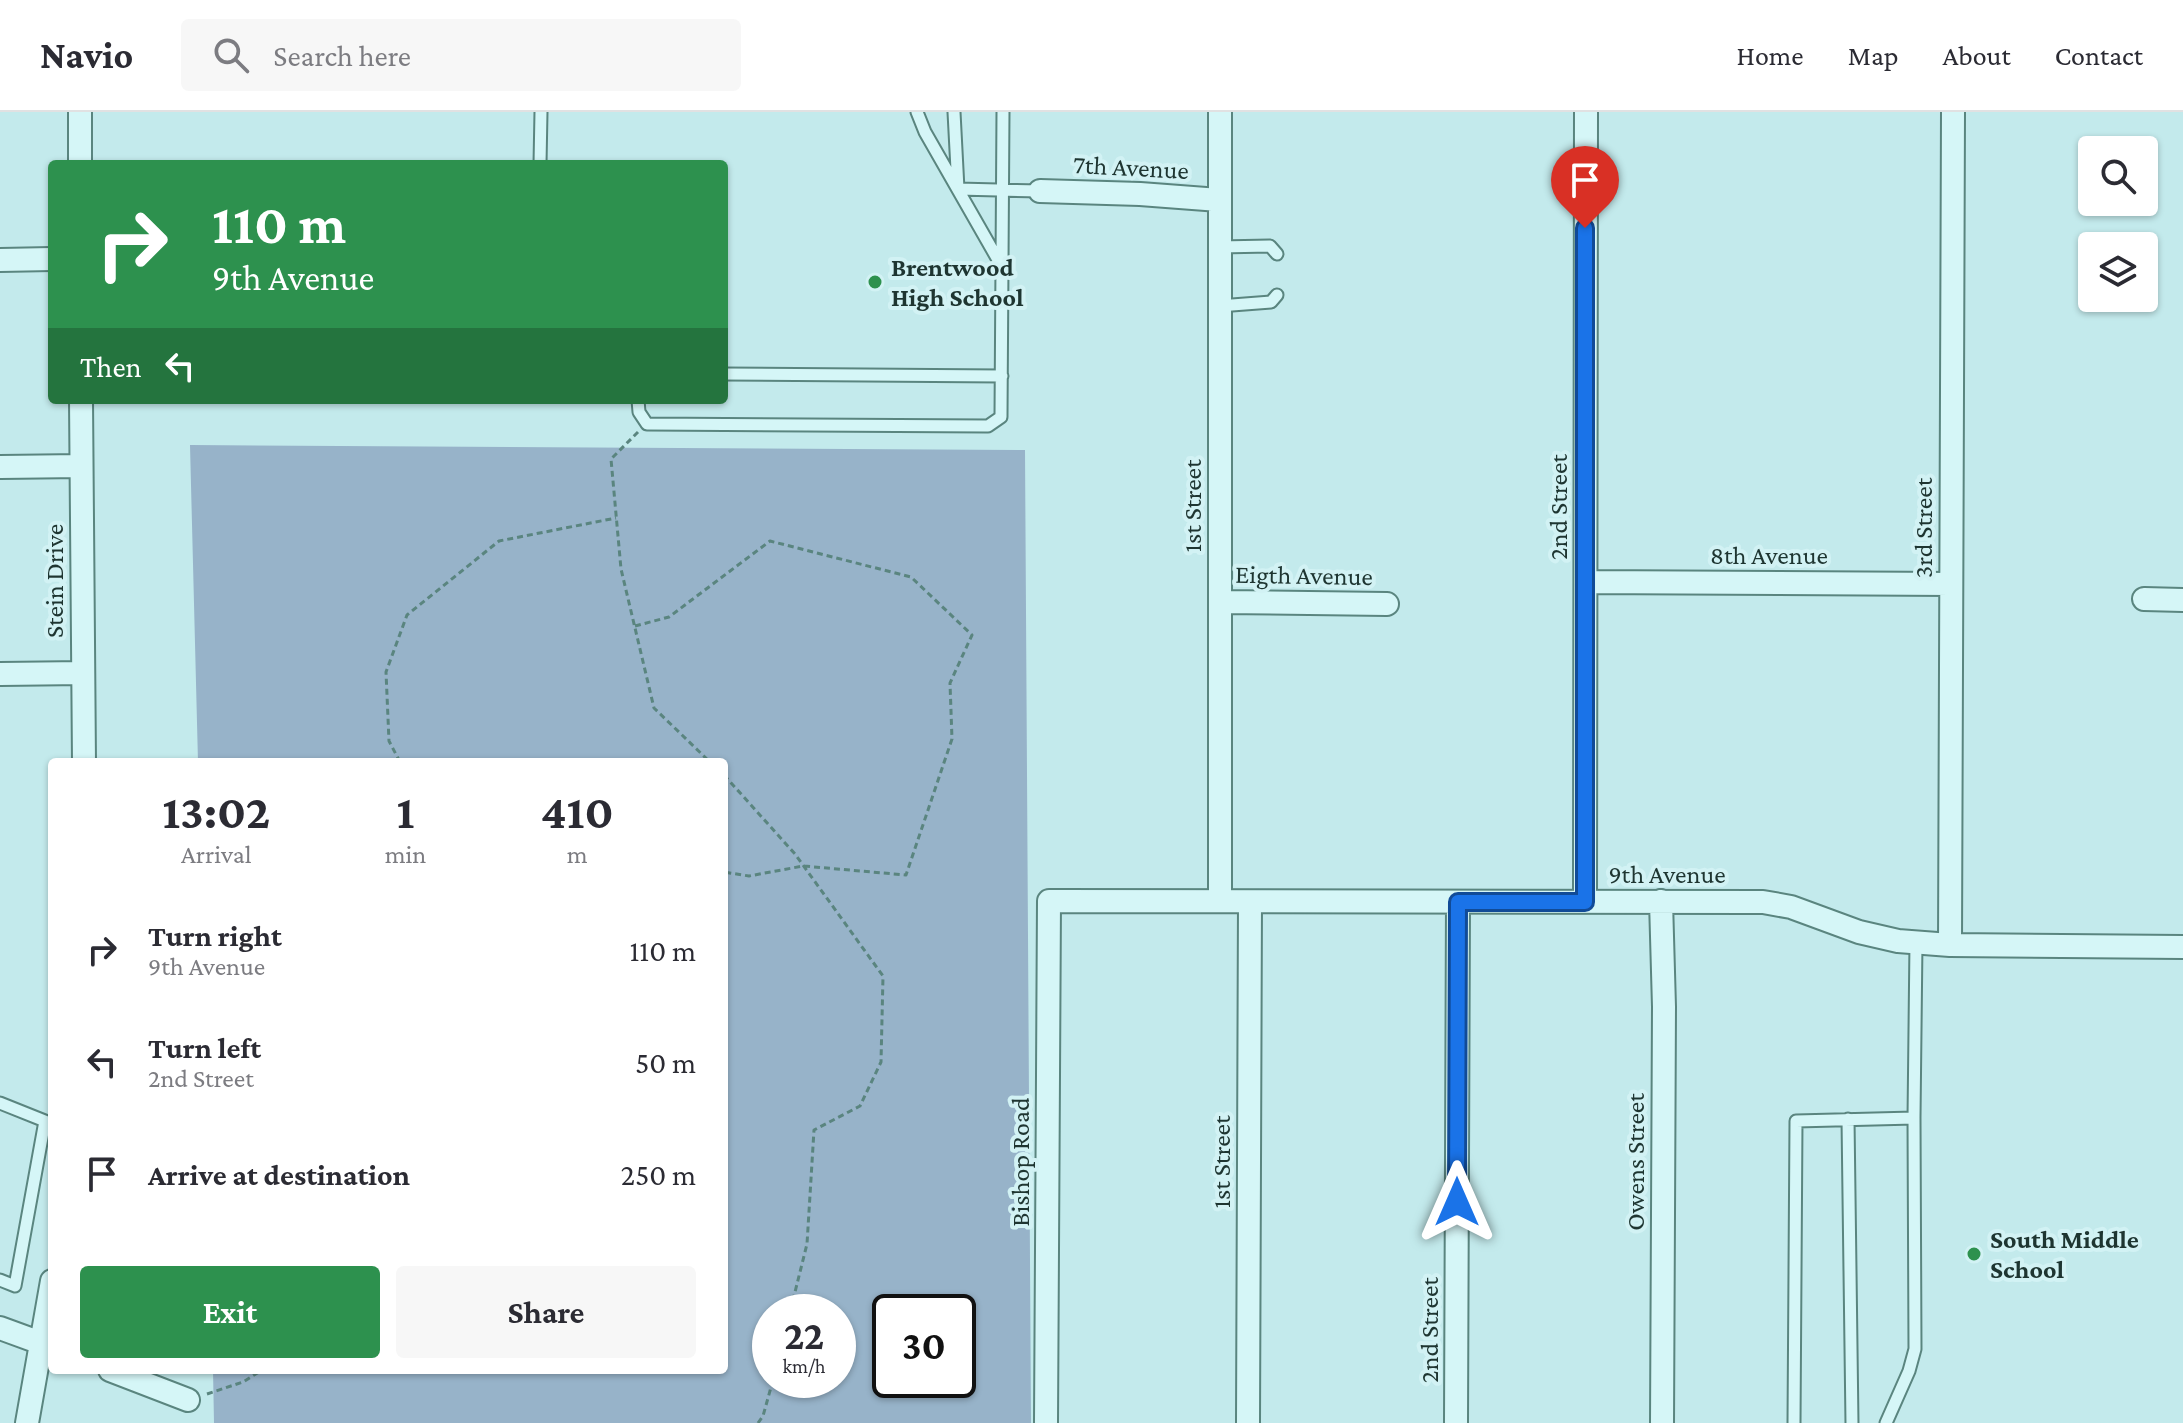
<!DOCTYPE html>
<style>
body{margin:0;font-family:"Crimson Pro",serif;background:#f7f7f7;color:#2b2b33;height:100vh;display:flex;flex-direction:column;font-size:30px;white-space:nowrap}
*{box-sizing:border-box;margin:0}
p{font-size:26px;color:#7c7c81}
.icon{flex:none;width:44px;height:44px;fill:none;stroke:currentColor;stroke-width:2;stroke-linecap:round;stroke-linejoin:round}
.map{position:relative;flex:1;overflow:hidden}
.panel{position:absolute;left:48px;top:646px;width:680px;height:616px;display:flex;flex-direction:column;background:#fff;border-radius:8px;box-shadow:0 2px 6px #0004}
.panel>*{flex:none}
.top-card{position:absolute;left:48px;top:48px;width:680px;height:244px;border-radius:8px;box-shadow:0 2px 6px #0004;background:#2d914e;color:#fff;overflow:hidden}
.tools{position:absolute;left:2078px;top:24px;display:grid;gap:16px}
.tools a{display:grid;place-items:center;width:80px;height:80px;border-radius:8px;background:#fff;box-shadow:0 2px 6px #0004;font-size:40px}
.speed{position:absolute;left:752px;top:1182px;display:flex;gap:16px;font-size:40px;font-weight:700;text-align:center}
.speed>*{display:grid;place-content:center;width:104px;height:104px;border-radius:50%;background:#fff;box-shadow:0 2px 6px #0004;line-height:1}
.speed small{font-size:20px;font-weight:400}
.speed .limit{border:4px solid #111;border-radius:12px;background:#fff;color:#111}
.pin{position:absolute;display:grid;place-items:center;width:68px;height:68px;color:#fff;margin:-82px -34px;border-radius:50% 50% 50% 0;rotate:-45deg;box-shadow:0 0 8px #0007}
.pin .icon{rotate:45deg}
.me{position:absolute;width:88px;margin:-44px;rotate:0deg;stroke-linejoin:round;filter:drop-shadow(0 0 6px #0008)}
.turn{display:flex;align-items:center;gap:28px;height:168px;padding:0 32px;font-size:36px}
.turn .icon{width:104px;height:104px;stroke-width:2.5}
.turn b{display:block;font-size:56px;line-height:68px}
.then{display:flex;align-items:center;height:76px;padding:0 32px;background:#0003;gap:16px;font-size:30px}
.eta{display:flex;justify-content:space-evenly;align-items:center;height:136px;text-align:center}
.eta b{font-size:48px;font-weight:700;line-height:56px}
.primary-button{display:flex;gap:16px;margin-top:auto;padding:16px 32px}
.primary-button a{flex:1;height:92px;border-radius:8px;background:#2d914e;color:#fff;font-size:32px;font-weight:700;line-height:92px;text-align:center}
.primary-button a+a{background:#f7f7f7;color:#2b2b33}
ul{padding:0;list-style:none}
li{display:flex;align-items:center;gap:24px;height:112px;padding:0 32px}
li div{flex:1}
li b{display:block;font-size:30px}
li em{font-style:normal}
header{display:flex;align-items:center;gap:48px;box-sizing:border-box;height:112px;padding:0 40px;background:#fff;border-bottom:2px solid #e1e1e2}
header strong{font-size:38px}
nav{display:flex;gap:44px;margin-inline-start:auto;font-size:28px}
.search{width:560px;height:72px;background:#f7f7f7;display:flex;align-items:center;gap:20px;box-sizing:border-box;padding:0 28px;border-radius:8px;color:#7c7c81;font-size:30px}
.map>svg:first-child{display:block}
</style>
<header>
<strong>Navio</strong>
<div class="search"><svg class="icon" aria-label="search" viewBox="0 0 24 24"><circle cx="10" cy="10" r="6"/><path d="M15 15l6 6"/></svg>Search here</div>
<nav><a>Home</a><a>Map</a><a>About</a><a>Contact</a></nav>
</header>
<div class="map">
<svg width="2183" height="1311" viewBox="0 0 2183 1311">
<rect width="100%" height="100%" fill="#c3eaec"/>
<path fill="#97b3c9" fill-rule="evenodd" d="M 190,333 L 1025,338 L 1031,1311 L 214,1311 L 213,1258 L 724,1258 L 724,650 L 198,650 ZM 770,1200 L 838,1200 L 838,1268 L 770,1268 ZM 890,1200 L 958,1200 L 958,1268 L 890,1268 Z"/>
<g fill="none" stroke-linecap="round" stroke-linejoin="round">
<g stroke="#5a857f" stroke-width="15">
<path id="service" d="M 917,0 L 925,20 L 1001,153
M 954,0 L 958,77 L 1040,79
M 540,52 L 541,0
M 1219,135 L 1270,134 L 1277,142
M 1219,194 L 1271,190 L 1277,183
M 724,262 L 1002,264
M 638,288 L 639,300 L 647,312 L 988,314 L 1001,305 L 1003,0
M 0,991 L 45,1009 L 15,1174 L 0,1168
M 1914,1006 L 1916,830
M 1848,1007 L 1852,1311
M 1794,1311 L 1796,1009 L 1914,1006 L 1915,1237 L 1909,1259 L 1886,1311"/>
</g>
<g stroke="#5a857f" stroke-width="26">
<path id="minor" d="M 80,0 L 80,52
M 1220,0 L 1220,788
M 1040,79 L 1140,82 L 1219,88
M 0,148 L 52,147
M 81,288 L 84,650
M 0,355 L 81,354
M 1586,470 L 1951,472
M 2144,487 L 2183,488
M 1221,490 L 1387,492
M 0,562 L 83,561
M 1661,789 L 1664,895 L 1662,1311
M 1585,790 L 1586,0
M 1950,833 L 1953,0
M 0,1216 L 52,1235
M 110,1258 L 188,1288
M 27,1311 L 52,1169
M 1046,1311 L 1049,789 L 1763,790 L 1791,795 L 1859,820 L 1898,829 L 1950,833 L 2183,835
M 1248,1311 L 1250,790
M 1456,1311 L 1458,790"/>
</g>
<path stroke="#5a857f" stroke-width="3" stroke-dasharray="6 4" stroke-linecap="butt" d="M 638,320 L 611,347 L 621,457 L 654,596 L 710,650
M 635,514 L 669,505 L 770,429 L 911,465 L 972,523 L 950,571 L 952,627 L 906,763 L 803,754 L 749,764 L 724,760
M 400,650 L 389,629 L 386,560 L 407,503 L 499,429 L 616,406
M 724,663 L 795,742 L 883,864 L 881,950 L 860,994 L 814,1018 L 807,1132 L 790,1200
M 207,1282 L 243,1270 L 262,1258
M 758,1311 L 763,1304 L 773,1268"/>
<use href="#service" stroke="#d5f6f7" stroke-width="11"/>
<use href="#minor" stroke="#d5f6f7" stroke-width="22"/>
</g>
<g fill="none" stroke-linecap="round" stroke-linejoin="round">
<g stroke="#114b97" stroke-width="20">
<path id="route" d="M 1457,1090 L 1458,790 L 1585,790 L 1585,116"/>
</g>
<use href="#route" stroke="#1a73e8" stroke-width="14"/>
</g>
<g fill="#2d914e" stroke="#d2f2f4" stroke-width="3">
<circle cx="875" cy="170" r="8"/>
<circle cx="1974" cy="1142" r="8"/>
</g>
<g text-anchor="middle" stroke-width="8" stroke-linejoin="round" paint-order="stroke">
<g font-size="26" fill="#1e3531" stroke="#d2f2f4">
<text transform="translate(1131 55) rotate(3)" y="9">7th Avenue</text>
<text transform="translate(1192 394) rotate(-90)" y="9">1st Street</text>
<text transform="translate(1558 395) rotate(-90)" y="9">2nd Street</text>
<text transform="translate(1923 416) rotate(-90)" y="9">3rd Street</text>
<text x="1769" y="452">8th Avenue</text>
<text transform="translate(1304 463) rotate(1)" y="9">Eigth Avenue</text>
<text transform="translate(54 469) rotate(-90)" y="9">Stein Drive</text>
<text x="1667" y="771">9th Avenue</text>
<text transform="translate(1020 1050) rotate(-90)" y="9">Bishop Road</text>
<text transform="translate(1221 1050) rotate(-90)" y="9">1st Street</text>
<text transform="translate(1635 1050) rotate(-90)" y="9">Owens Street</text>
<text transform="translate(1429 1218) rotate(-90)" y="9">2nd Street</text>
</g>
<g font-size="26" font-weight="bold" fill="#1e3531" stroke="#d2f2f4" text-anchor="start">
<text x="891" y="164">Brentwood<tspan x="891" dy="30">High School</tspan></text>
<text x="1990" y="1136">South Middle<tspan x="1990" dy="30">School</tspan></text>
</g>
</g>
</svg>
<div class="tools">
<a><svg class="icon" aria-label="search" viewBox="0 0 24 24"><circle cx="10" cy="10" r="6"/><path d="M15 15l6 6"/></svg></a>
<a><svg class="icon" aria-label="layers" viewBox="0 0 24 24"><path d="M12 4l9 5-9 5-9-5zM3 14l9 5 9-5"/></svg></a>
</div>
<div class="speed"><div>22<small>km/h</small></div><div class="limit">30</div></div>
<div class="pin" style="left:1585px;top:116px;background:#d93025"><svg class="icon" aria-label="arrive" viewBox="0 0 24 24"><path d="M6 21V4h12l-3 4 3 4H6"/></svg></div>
<svg class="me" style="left:1457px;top:1090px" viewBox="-20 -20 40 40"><path d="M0-17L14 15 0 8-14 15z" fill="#1a73e8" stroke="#fff" stroke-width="4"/></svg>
<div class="top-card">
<div class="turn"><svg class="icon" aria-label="right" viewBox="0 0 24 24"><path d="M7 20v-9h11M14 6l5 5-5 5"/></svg><div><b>110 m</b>9th Avenue</div></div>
<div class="then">Then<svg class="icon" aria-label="left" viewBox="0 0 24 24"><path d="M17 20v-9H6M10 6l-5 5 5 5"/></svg></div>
</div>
<section class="panel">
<div class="eta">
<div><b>13:02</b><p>Arrival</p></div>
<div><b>1</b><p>min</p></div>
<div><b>410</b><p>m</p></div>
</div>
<ul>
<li><svg class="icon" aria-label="right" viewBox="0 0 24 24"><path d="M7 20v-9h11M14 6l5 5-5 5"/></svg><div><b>Turn right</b><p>9th Avenue</p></div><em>110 m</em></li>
<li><svg class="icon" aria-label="left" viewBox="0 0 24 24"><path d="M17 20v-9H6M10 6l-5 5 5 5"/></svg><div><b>Turn left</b><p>2nd Street</p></div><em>50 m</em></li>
<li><svg class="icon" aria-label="arrive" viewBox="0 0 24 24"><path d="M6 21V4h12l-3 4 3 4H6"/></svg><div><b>Arrive at destination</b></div><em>250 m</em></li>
</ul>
<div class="primary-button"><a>Exit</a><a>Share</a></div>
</section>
</div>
